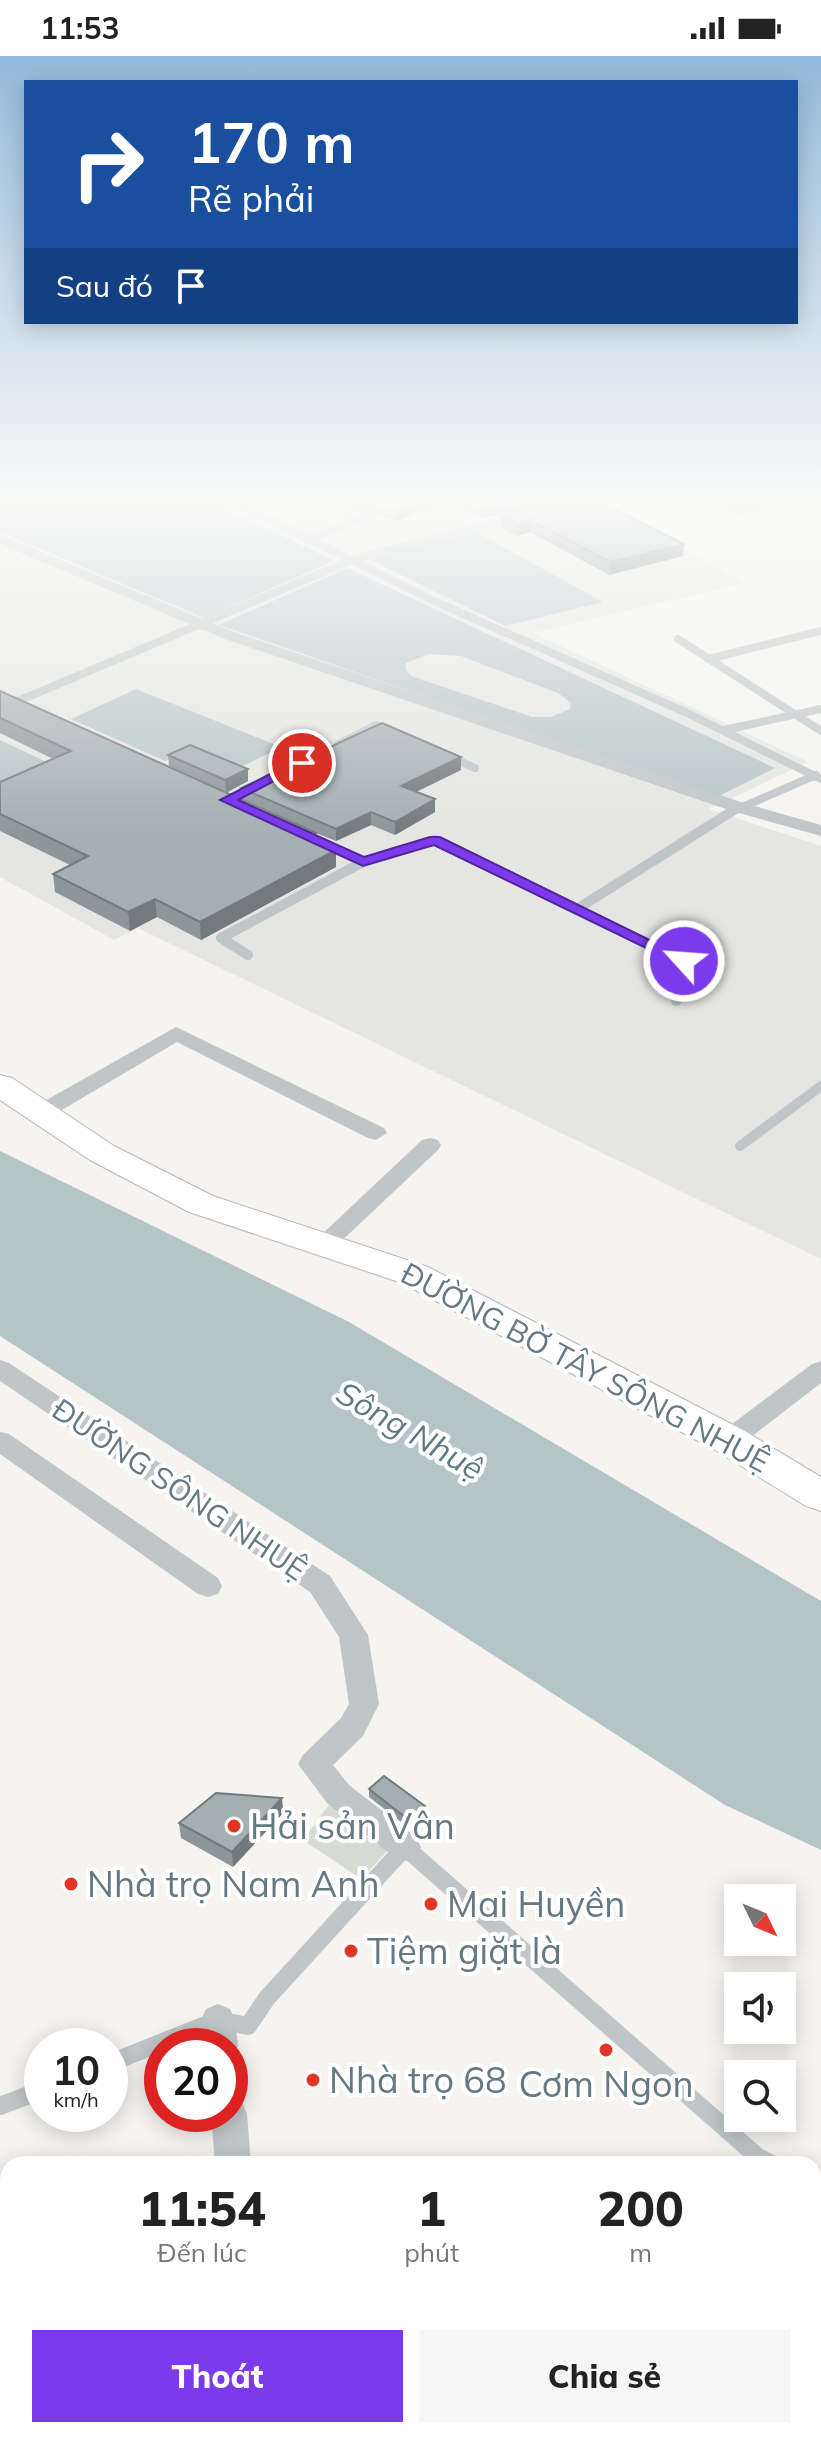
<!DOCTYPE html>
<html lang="vi">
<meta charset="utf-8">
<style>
body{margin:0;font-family:Mulish,sans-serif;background:#f6f6f6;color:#222;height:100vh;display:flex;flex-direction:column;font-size:30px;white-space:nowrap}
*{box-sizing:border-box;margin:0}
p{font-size:26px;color:#767676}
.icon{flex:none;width:44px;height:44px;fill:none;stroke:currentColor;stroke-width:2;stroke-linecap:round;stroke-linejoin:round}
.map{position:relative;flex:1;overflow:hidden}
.drawer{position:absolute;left:0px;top:2100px;width:822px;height:282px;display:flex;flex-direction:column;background:#fff;border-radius:24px 24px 0 0;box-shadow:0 4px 20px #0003}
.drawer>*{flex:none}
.banner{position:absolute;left:24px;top:24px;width:774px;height:244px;border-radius:0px;box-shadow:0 4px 20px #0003;background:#1a4fa0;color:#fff;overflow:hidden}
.needle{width:52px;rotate:133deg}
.controls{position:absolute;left:724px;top:1828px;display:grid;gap:16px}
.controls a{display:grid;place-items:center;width:72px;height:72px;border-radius:0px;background:#fff;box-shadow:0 4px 20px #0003;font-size:40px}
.speed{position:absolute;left:24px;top:1972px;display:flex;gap:16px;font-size:40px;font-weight:700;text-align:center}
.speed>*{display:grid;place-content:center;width:104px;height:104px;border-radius:50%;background:#fff;box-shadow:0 4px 20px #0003;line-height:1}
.speed small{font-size:20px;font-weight:400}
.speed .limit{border:12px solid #d22;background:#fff;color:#111}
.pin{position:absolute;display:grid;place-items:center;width:68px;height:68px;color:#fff;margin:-34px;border:4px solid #fff;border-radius:50%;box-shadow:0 2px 8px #0007}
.me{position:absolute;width:88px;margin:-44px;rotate:296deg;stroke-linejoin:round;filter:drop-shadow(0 0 6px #0008)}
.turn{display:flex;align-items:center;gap:28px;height:168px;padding:0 32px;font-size:36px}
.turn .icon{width:104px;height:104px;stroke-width:2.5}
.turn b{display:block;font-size:56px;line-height:68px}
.then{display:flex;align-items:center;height:76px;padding:0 32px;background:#0003;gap:16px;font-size:30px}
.eta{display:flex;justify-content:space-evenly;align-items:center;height:136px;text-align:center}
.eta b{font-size:48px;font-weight:800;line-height:56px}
.button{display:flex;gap:16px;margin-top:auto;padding:16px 32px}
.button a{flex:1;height:92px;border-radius:0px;background:#7c3aed;color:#fff;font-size:32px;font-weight:800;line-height:92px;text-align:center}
.button a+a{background:#f6f6f6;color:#222}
.status{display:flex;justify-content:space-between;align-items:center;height:56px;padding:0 40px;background:#fff;direction:ltr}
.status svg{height:22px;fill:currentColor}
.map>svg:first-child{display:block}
</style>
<div class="status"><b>11:53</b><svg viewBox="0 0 49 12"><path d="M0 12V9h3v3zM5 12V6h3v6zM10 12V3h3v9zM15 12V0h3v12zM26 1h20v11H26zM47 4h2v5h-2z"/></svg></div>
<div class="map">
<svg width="821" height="2381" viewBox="0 0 821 2381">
<rect width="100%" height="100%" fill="#f5f4f1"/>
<path fill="#e5e6e4" d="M 0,445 L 599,445 L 744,527 L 533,577 L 808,706 L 709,753 L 821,790 L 821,1203 L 138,872 L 114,884 L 0,821 Z"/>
<path fill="#d7dcd2" d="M 334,1742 L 391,1791 L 361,1823 L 303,1784 Z"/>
<path fill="#b5c4c6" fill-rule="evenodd" d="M 0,445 L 209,445 L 334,505 L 204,562 L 0,476 Z
M 709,445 L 814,445 L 736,459 Z
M 474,475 L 603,546 L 505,570 L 369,503 Z
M 347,512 L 775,712 L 717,741 L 219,569 ZM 429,598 L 461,600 L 558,637 L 571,647 L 570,653 L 551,661 L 532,661 L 411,620 L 406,614 L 406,607 Z
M 136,633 L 281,691 L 229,717 L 182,697 L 165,705 L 71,663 Z
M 0,684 L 55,710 L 0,734 Z
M 0,1095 L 349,1266 L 821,1545 L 821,1794 L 725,1749 L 0,1280 Z"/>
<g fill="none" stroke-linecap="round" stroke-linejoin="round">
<g stroke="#b2b9bc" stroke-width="2">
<path id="secondary" d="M 0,1019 L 12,1022 L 114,1090 L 213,1140 L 428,1211 L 743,1374 L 821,1421 L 821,1455 L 806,1450 L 715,1394 L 402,1227 L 189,1156 L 90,1104 L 0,1044 Z"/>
</g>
<path stroke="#c0c5c7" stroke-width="8" d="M 232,445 L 434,545 L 685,656 L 821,723
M 307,484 L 370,458
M 678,583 L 821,675
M 708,603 L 821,575
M 11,648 L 352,504 L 515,461
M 724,674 L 821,653
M 337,689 L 376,669 L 392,676
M 446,699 L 475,712
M 731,756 L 816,719"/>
<path stroke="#c0c5c7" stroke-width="10" d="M 304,779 L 363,806
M 248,899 L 221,882 L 363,806 L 435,784 L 577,853
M 676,945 L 711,918 L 577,853 L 734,754
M 740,1090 L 821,1030"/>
<path stroke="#c0c5c7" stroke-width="18" d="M 110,2007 L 218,1964 L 248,1970 L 267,1942 L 405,1791 L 758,2101 L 772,2108
M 0,2050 L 42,2034
M 814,2132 L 821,2136
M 0,2323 L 8,2344
M 19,2374 L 21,2381"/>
<path fill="#c0c5c7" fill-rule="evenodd" d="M 0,479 L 237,577 L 744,747 L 821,769 L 821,780 L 732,755 L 225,583 L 0,488 Z
M 176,971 L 384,1072 L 387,1077 L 376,1084 L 368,1082 L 177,986 L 50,1061 L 42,1063 L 31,1056 L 34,1051 Z
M 430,1082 L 438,1084 L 441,1089 L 438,1094 L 333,1193 L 317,1193 L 313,1188 L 317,1183 L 422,1084 Z
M 0,1304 L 9,1307 L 330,1520 L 368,1579 L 379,1648 L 363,1680 L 333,1709 L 349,1729 L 416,1781 L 421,1791 L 416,1801 L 405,1805 L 394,1801 L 327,1747 L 298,1708 L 303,1699 L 341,1662 L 349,1648 L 339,1581 L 310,1536 L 0,1325 Z
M 821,1305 L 821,1327 L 738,1391 L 729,1393 L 720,1391 L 716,1384 L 720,1377 L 812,1308 Z
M 0,1376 L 9,1378 L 218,1522 L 222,1530 L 218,1538 L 208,1541 L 198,1538 L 0,1398 Z
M 218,1948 L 230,1953 L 235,1964 L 238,1990 L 230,2003 L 230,1990 L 204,1990 L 201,1964 L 206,1953 Z
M 230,2041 L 242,2046 L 247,2058 L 251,2108 L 215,2108 L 211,2058 L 230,2058 Z
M 0,2282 L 8,2282 L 8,2322 L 0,2322 Z
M 519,2374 L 566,2374 L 569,2381 L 522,2381 Z"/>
<use href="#secondary" fill="#fff" fill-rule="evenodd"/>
</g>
<path fill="#8d969a" d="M 338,445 L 445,445 L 397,465 L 377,459 L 372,451 L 362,454 Z
M 448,445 L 598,445 L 684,488 L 683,500 L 609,519 L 530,476 L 517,480 L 501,472 L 502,460 L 525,453 L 482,462 Z
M 0,635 L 169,710 L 168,699 L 248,725 L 227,736 L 242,743 L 241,732 L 461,701 L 461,714 L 416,736 L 435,756 L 395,779 L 371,769 L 336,785 L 316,777 L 317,785 L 336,794 L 336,811 L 201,884 L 157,861 L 130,875 L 55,836 L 53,818 L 70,809 L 0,775 L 0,726 L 53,703 L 0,677 Z
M 369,1733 L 425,1758 L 410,1773 L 369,1741 Z
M 282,1742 L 283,1757 L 233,1811 L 181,1782 L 179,1767 Z"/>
<path fill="#737a7d" d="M 361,445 L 372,445 L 372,451 L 362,454 Z
M 417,445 L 445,445 L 397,465 L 397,453 Z
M 505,445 L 525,445 L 525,453 L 482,462 L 483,450 Z
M 530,464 L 530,476 L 517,480 L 518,468 Z
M 684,488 L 683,500 L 609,519 L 610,506 Z
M 461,701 L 461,714 L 401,743 L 401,730 Z
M 248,713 L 248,725 L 226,737 L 225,724 Z
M 435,743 L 435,756 L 395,779 L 395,766 Z
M 371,756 L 371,769 L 336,785 L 336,773 Z
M 316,777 L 317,794 L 307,781 Z
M 336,794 L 336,811 L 201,884 L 200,866 Z
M 155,843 L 157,861 L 130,875 L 128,856 Z
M 282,1742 L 283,1757 L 233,1811 L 232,1796 Z
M 425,1750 L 425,1758 L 410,1773 L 410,1765 Z"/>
<path fill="#a4afb3" stroke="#737a7d" stroke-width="2" d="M 376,445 L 417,445 L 397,453 L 377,447 Z
M 472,445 L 505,445 L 483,450 Z
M 529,445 L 598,445 L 684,488 L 610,506 L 530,464 L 518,468 L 502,460 L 527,452 Z
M 0,635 L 316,777 L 307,781 L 336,794 L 200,866 L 155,843 L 128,856 L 53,818 L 88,800 L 0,758 L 0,726 L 71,695 L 0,662 Z
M 382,667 L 461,701 L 401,730 L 435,743 L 395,766 L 371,756 L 336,773 L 241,732 Z
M 190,689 L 248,713 L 225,724 L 168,699 Z
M 384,1720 L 425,1750 L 410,1765 L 369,1733 Z
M 216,1737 L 282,1742 L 232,1796 L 179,1767 Z
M 199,1976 L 202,1990 L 167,1990 L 167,1989 Z"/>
<linearGradient id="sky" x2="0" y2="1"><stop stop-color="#93bada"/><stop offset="0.57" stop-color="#fafaf9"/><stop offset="1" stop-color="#fafaf9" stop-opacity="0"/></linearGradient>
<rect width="821" height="779" fill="url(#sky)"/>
<path fill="#7c3aed" stroke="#51269a" stroke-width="2" d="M 297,704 L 308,707 L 238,744 L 364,801 L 430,781 L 440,781 L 692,905 L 690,908 L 679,908 L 434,789 L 363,810 L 220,744 Z"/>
<g fill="#e13525" stroke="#fff" stroke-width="3">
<circle cx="234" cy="1770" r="8"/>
<circle cx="71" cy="1828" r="8"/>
<circle cx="431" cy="1848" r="8"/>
<circle cx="351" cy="1895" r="8"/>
<circle cx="606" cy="1994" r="8"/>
<circle cx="313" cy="2024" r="8"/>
</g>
<g text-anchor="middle" stroke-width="8" stroke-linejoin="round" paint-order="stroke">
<g font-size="30" fill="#647982" stroke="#fff">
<text transform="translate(585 1312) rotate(28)" y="10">ĐƯỜNG BỜ TÂY SÔNG NHUỆ</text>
<text transform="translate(179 1434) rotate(34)" y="10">ĐƯỜNG SÔNG NHUỆ</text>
</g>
<g font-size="32" font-style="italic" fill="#5f7b7f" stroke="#fff">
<text transform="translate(410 1375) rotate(30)" y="11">Sông Nhuệ</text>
</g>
<g font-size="36" fill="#647982" stroke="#fff" text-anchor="start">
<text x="250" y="1783">Hải sản Vân</text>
<text x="87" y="1841">Nhà trọ Nam Anh</text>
<text x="447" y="1861">Mai Huyền</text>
<text x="367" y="1908">Tiệm giặt là</text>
<text x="329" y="2037">Nhà trọ 68</text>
<text x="606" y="2041" text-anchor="middle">Cơm Ngon</text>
</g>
</g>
</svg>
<div class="controls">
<a><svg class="needle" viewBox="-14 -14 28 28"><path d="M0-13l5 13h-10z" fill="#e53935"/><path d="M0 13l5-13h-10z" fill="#767676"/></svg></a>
<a><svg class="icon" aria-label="sound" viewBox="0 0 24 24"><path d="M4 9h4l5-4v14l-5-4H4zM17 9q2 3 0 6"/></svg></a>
<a><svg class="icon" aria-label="search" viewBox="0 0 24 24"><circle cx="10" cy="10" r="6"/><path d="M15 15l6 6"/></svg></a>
</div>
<div class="speed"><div>10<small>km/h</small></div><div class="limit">20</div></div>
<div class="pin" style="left:302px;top:707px;background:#d93025"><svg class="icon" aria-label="arrive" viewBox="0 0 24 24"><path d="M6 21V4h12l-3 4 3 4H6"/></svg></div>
<svg class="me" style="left:684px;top:905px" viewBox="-20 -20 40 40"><circle r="17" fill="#7c3aed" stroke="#fff" stroke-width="3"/><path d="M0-11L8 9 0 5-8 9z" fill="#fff"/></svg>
<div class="banner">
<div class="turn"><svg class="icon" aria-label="right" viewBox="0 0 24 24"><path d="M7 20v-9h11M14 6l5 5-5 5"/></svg><div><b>170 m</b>Rẽ phải</div></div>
<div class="then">Sau đó<svg class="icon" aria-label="arrive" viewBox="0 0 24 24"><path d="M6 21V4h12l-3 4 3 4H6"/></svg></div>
</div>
<section class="drawer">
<div class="eta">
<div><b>11:54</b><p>Đến lúc</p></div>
<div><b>1</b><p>phút</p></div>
<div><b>200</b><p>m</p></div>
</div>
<div class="button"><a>Thoát</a><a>Chia sẻ</a></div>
</section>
</div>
